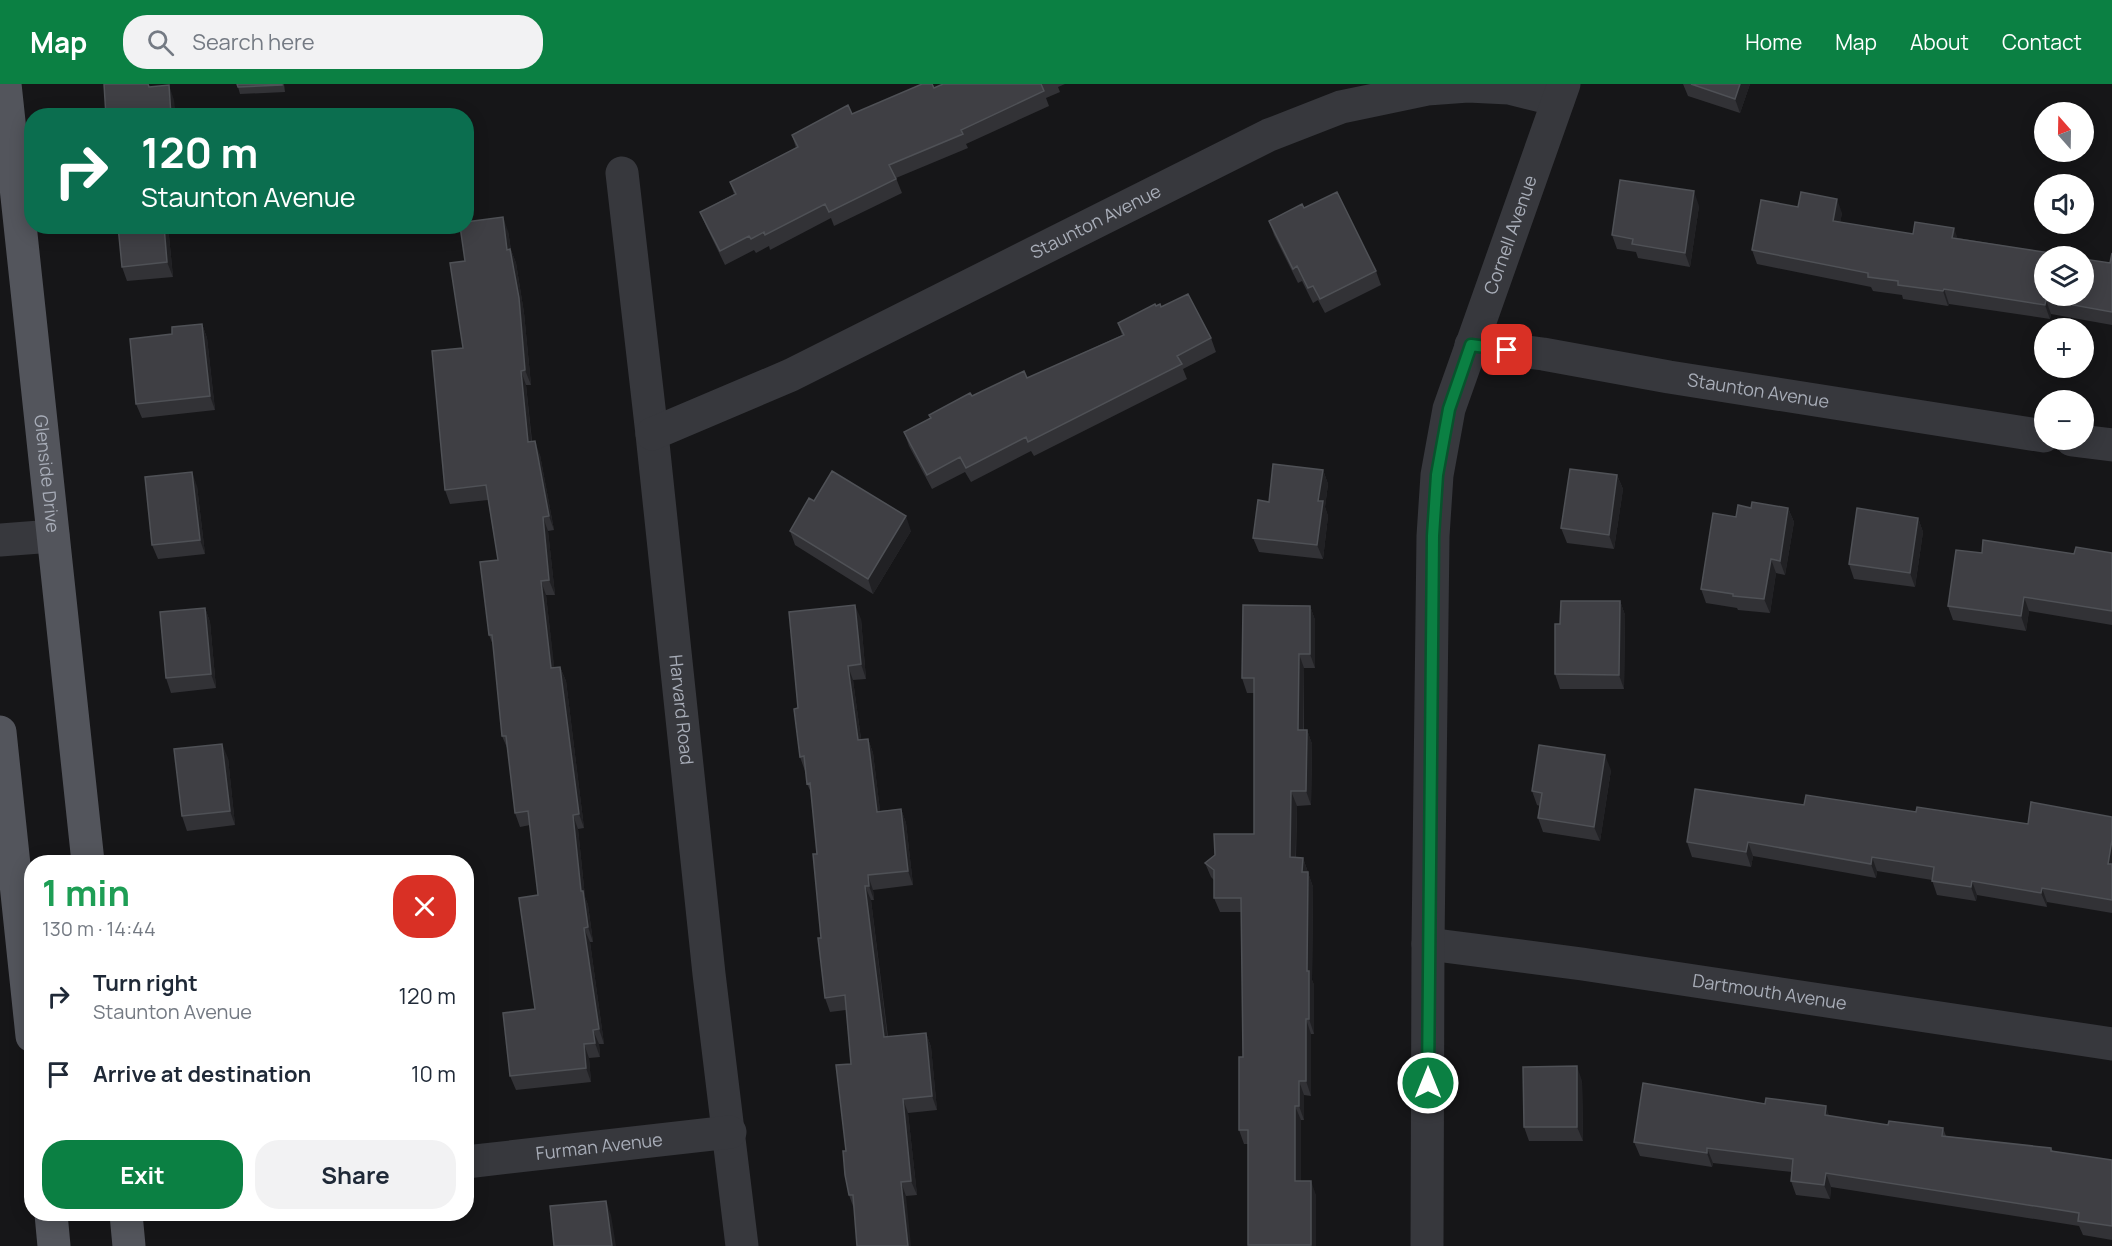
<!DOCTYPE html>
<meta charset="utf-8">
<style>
body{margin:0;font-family:Manrope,sans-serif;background:#f2f2f3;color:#1f2937;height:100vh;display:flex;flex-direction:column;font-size:22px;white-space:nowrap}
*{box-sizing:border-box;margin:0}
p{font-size:20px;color:#747a83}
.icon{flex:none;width:33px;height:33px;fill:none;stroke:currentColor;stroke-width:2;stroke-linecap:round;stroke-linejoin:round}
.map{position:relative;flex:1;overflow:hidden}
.details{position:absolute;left:24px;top:771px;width:450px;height:366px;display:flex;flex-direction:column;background:#fff;border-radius:24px;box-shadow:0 3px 15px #0003}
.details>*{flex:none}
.banner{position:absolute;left:24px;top:24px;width:450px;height:126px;border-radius:24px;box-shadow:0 3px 15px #0003;background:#0b6e4f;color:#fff;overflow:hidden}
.needle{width:39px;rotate:340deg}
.tools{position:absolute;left:2034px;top:18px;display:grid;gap:12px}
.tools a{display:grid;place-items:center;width:60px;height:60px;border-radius:50%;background:#fff;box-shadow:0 3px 15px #0003;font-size:30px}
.pin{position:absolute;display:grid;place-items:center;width:51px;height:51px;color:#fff;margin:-26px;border-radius:12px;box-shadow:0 3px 9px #0006}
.me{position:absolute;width:66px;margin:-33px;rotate:0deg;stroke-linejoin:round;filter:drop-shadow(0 0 4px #0008)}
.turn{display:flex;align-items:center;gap:21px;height:126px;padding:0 18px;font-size:27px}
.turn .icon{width:78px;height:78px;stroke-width:2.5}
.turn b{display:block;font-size:42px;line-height:51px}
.round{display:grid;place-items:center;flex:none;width:63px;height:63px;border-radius:24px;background:#f2f2f3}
.headline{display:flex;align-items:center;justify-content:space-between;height:102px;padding:0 18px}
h1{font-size:36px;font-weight:700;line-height:45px;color:#1e9e55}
.primary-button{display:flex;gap:12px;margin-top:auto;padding:12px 18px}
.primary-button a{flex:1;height:69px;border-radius:24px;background:#0b8043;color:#fff;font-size:24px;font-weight:700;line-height:69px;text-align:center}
.primary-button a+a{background:#f2f2f3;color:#1f2937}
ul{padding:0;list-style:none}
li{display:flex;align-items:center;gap:18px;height:78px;padding:0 18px}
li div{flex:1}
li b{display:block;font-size:22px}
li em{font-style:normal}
header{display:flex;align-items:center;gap:36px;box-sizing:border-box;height:84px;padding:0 30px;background:#0b8043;color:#fff}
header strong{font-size:28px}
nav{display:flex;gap:33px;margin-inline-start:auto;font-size:21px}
.search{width:420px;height:54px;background:#f2f2f3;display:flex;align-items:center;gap:15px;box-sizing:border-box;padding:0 21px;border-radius:24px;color:#747a83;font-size:22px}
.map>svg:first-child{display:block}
</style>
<header>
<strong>Map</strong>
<div class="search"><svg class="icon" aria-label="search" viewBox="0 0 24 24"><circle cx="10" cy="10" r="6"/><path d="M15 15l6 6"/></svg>Search here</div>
<nav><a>Home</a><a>Map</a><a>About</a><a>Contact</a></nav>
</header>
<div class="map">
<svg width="2112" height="1162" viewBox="0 0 2112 1162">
<rect width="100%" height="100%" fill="#161618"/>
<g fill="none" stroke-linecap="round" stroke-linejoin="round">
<g stroke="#37383d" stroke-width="33">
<path id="s1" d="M 622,89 L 652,350 L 709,890 L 742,1162"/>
<path id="s2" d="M 1471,261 L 1543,270 L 1669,293 L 2044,352"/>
<path id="s3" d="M 652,350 L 791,291 L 1269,51 L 1341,23 L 1427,5 L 1468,2 L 1509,4 L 1558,16"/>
<path d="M 2072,356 L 2112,361"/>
<path d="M 0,456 L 53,452"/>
<path id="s4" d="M 1428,860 L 1582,880 L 2112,960"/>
<path id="s5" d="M 466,1078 L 730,1048"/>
<path id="s6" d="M 1427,1162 L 1428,860 L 1433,452 L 1437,391 L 1449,325 L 1564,0"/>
</g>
<g stroke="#53555c" stroke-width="33">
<path id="s7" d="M 5,0 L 88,778"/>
<path d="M 0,648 L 32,952"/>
<path d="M 51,1130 L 54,1162"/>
<path d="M 126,1130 L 129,1162"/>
</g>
</g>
<path fill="#323236" d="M 284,0 L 285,8 L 240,10 L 238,3 Z
M 943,0 L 1065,0 L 1058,3 L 1060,8 L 1046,14 L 1049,22 L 966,60 L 968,64 L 896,94 L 902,109 L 834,142 L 831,134 L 770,166 L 769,162 L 756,169 L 754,166 L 725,181 L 706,142 L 700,128 L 734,110 L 730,98 L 796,64 L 792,51 L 852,30 L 934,4 Z
M 1683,0 L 1750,0 L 1740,29 L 1688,12 Z
M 1699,122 L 1690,183 L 1638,174 L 1636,168 L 1617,165 L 1612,151 Z
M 1798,123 L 1842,129 L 1840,138 L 1913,150 L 1958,154 L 2110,179 L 2112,169 L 2112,241 L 2051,230 L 2050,235 L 1949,220 L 1948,222 L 1903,215 L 1902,211 L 1873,207 L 1871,203 L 1757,180 L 1752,166 Z
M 1304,124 L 1376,187 L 1381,201 L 1325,229 L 1318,216 L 1313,219 L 1302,197 L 1298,199 L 1274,151 L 1269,137 Z
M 168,142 L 173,193 L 127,197 L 122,183 Z
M 508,147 L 511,166 L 516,179 L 524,229 L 531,301 L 526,301 L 532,357 L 540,371 L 554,446 L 548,447 L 555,511 L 546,511 L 554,584 L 560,583 L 566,597 L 584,744 L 578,745 L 585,813 L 588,821 L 593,858 L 590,858 L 604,960 L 599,960 L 600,973 L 589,974 L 591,998 L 516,1006 L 510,992 L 535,925 L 538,811 L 530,741 L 520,743 L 515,729 L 508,666 L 502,652 L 493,561 L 489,551 L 498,476 L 488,416 L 450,420 L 445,406 L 463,264 L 465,177 Z
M 1156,222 L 1161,223 L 1211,254 L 1216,268 L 1183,285 L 1187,295 L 1034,372 L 1031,367 L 971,398 L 965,388 L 932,405 L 909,362 L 904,348 L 930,334 L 929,331 L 972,312 L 1027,294 L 1122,251 L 1118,239 Z
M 202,240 L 207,254 L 215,326 L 142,334 L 136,320 L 172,250 Z
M 1323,386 L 1328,400 L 1325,423 L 1328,432 L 1323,475 L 1259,468 L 1253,454 Z
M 1617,391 L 1623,405 L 1614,465 L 1567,459 L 1561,444 Z
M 197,402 L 205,470 L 158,475 L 152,461 Z
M 814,417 L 911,447 L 873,510 L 795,461 L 790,447 Z
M 1751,424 L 1788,424 L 1794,438 L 1785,491 L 1776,489 L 1770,529 L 1738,526 L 1737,524 L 1706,519 L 1701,505 L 1736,433 Z
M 1918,434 L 1923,448 L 1915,503 L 1854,495 L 1849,480 Z
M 1982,469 L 2112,469 L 2112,541 L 2029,527 L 2026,547 L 1953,536 L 1948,522 Z
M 1620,517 L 1625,531 L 1624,605 L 1560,605 L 1555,590 L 1560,540 Z
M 1310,522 L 1315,536 L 1315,584 L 1304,584 L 1304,646 L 1307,646 L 1312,660 L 1311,721 L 1297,722 L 1296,773 L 1303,774 L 1313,803 L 1312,896 L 1314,901 L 1314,950 L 1311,950 L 1311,1012 L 1304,1011 L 1304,1036 L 1301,1036 L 1301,1097 L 1316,1111 L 1316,1162 L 1248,1162 L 1248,1060 L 1244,1060 L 1239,1046 L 1243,973 L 1242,828 L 1220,828 L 1214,814 L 1214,796 L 1211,793 L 1205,779 L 1254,750 L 1254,609 L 1247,609 L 1242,594 Z
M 205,524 L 210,538 L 216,604 L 171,609 L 166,594 Z
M 861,535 L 866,595 L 853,596 L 861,655 L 868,655 L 873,669 L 880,727 L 901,725 L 906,739 L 913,801 L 873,806 L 874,816 L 871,816 L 888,953 L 926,949 L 931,963 L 937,1026 L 908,1029 L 917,1111 L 906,1112 L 854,1125 L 849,1111 L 846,1067 L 851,980 L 846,926 L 830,928 L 825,914 L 817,770 L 811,708 L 807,700 L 806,687 L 805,687 L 800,673 L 798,624 Z
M 228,674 L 235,741 L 187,747 L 182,732 Z
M 1611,686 L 1600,757 L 1543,748 L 1538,734 L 1540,722 L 1537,721 L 1532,707 Z
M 1804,721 L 1916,728 L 2028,740 L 2112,733 L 2112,829 L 2047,818 L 2047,823 L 1977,811 L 1976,817 L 1937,811 L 1932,796 L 1877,787 L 1876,794 L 1753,772 L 1751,783 L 1692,773 L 1687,758 Z
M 1582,997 L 1583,1057 L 1529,1057 L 1524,1043 Z
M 1830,1032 L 1888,1041 L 1943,1044 L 1946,1052 L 2051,1064 L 2053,1067 L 2112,1076 L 2112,1156 L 2083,1151 L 2079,1142 L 1831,1103 L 1830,1115 L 1796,1111 L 1791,1097 L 1792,1088 L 1713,1079 L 1712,1083 L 1640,1072 L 1634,1058 Z"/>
<path fill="#212124" d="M 1740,0 L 1750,0 L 1740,29 L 1735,15 Z
M 169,1 L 174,16 L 176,32 L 171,32 Z
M 1694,107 L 1699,122 L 1690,183 L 1685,169 Z
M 1837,115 L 1842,129 L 1838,151 L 1833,137 Z
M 503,133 L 508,147 L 511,166 L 516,179 L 524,229 L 531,301 L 525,286 L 507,166 Z
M 164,142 L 168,142 L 173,193 L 167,178 Z
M 1954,144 L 1959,158 L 1952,154 Z
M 1944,205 L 1949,220 L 1948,222 L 1943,207 Z
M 2046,216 L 2051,230 L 2050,235 L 2045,221 Z
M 202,240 L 207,254 L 215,326 L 210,312 Z
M 521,287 L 526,301 L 533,372 L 528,358 Z
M 535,357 L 540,371 L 554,446 L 549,432 Z
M 1323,386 L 1328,400 L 1325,423 L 1328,432 L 1323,475 L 1317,461 L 1318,417 Z
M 192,388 L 197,402 L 205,470 L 200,456 Z
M 1617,391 L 1623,405 L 1614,465 L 1609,451 Z
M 1788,424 L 1794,438 L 1785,491 L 1780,477 Z
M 906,432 L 911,447 L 873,510 L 868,495 Z
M 543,433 L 548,447 L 555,511 L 549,496 Z
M 1918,434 L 1923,448 L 1915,503 L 1910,489 Z
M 1771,475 L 1776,489 L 1770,529 L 1764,515 Z
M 541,497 L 546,511 L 556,598 L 551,584 Z
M 2024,513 L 2029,527 L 2026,547 L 2021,532 Z
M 1620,517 L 1625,531 L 1624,605 L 1619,591 Z
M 855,521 L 861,535 L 866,595 L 861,580 Z
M 1310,522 L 1315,536 L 1315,584 L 1310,570 Z
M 205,524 L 210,538 L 216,604 L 211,590 Z
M 1299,570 L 1304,584 L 1303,660 L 1298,646 Z
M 848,582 L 853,596 L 863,670 L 858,656 Z
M 560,583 L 566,597 L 584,744 L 579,730 Z
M 1307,646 L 1312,660 L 1311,721 L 1306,707 Z
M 868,655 L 873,669 L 882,742 L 877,728 Z
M 222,660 L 228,674 L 235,741 L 230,727 Z
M 1605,671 L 1611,686 L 1600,757 L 1594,743 Z
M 1291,707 L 1297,722 L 1295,787 L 1290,773 Z
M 901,725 L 906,739 L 913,801 L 908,787 Z
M 573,731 L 578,745 L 585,813 L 588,821 L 593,858 L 588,843 L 581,807 Z
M 2112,756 L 2112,791 L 2108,780 Z
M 1748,758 L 1753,772 L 1751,783 L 1746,768 Z
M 1872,773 L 1877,787 L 1876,794 L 1871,780 Z
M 1303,774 L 1313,803 L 1312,896 L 1314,901 L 1314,950 L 1309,935 L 1302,788 Z
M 868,791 L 873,806 L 874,816 L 869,802 Z
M 1972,797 L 1977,811 L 1976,817 L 1971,803 Z
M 865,802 L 871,816 L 889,967 L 884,953 Z
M 2042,804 L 2047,818 L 2047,823 L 2041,809 Z
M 584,844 L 590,858 L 604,960 L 599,945 Z
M 1306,935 L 1311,950 L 1311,1012 L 1306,997 Z
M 593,946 L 599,960 L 600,973 L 595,959 Z
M 926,949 L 931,963 L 937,1026 L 932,1012 Z
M 584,960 L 589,974 L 591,998 L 586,984 Z
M 1577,982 L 1582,997 L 1583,1057 L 1577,1043 Z
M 1299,997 L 1304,1011 L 1304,1036 L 1299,1022 Z
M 903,1015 L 908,1029 L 917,1111 L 911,1097 Z
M 1295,1022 L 1301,1036 L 1301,1111 L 1295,1097 Z
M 1826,1022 L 1831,1037 L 1825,1031 Z
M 1707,1064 L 1713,1079 L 1712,1083 L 1707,1069 Z
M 1826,1089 L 1831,1103 L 1830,1115 L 1824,1101 Z
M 1311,1097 L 1316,1111 L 1316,1162 L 1311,1162 Z
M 901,1098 L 906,1112 L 911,1162 L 908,1162 Z
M 606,1117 L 611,1131 L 616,1162 L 612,1162 Z"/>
<path fill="#3f3f44" stroke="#4f5156" stroke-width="1.5" d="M 104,0 L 148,0 L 149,3 L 169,1 L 171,32 L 106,32 Z
M 237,0 L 282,0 L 282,1 L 238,3 Z
M 922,0 L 932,0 L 934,4 L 943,0 L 1041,0 L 1044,7 L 961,46 L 963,50 L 889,81 L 896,95 L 829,128 L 825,120 L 765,151 L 764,148 L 751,155 L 749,152 L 720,167 L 700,128 L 736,110 L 730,98 L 798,63 L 792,51 L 848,21 L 852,30 Z
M 1691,0 L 1740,0 L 1735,15 Z
M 1620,96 L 1694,107 L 1685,169 L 1632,160 L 1633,155 L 1612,151 Z
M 1337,108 L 1376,187 L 1320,215 L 1313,202 L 1308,204 L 1297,182 L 1293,185 L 1269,137 L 1302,120 L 1304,124 Z
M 1801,108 L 1837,115 L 1833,137 L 1913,150 L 1915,138 L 1954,144 L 1952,154 L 2070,172 L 2044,172 L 2044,212 L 2084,212 L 2084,175 L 2110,179 L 2112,169 L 2112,228 L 2046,216 L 2045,221 L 1944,205 L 1943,207 L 1898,201 L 1898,197 L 1868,193 L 1868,189 L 1752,166 L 1761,116 L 1798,123 Z
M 503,133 L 507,166 L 510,165 L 519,214 L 525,286 L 521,287 L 528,358 L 535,357 L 549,432 L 543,433 L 549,496 L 541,497 L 551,584 L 560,583 L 579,730 L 573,731 L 581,807 L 583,807 L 588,843 L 584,844 L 599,945 L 593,946 L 595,959 L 584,960 L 586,984 L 510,992 L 503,929 L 535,925 L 519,814 L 538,811 L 528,727 L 515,729 L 506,652 L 502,652 L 492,551 L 489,551 L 480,478 L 498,476 L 486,401 L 445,406 L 432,267 L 463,264 L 450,179 L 465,177 L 460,142 L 466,142 L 466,138 Z
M 118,142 L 164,142 L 167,178 L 122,183 Z
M 1188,210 L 1211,254 L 1177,272 L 1182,280 L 1028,358 L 1026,353 L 966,384 L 960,373 L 927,391 L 904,348 L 931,334 L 929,331 L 970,309 L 972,312 L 1024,287 L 1027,294 L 1124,251 L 1118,239 L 1155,220 L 1156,222 L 1160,220 L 1161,223 Z
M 202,240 L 210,312 L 136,320 L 130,255 L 172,250 L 172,243 Z
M 1273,380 L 1323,386 L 1318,417 L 1323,417 L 1317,461 L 1253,454 L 1258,416 L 1269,418 Z
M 1570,385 L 1617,391 L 1609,451 L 1561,444 Z
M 832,387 L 906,432 L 868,495 L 790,447 L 809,414 L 814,417 Z
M 192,388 L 200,456 L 152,461 L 145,393 Z
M 1752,418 L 1788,424 L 1780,477 L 1771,475 L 1764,515 L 1733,512 L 1733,510 L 1701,505 L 1713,429 L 1736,433 L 1738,421 L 1751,424 Z
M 1857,424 L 1918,434 L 1910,489 L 1849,480 Z
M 1983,456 L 2074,470 L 2076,463 L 2112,469 L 2112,527 L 2024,513 L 2021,532 L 1948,522 L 1956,466 L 1982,469 Z
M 1561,517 L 1620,517 L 1619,591 L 1555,590 L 1555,540 L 1560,540 Z
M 855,521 L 861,580 L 848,582 L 858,656 L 868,655 L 877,728 L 901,725 L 908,787 L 868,791 L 869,802 L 865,802 L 884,953 L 926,949 L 932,1012 L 903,1015 L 911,1097 L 901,1098 L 908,1162 L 857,1162 L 853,1111 L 849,1111 L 845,1091 L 843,1067 L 846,1067 L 836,981 L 851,980 L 845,911 L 825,914 L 818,854 L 821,854 L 813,770 L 817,770 L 810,699 L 807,700 L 804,672 L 800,673 L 794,625 L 798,624 L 789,528 Z
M 1243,521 L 1310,522 L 1310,570 L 1299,570 L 1298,646 L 1307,646 L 1306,707 L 1291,707 L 1290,773 L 1303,774 L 1302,788 L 1308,788 L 1307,887 L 1309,887 L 1309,935 L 1306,935 L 1306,997 L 1299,997 L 1299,1022 L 1295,1022 L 1295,1097 L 1311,1097 L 1311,1161 L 1248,1161 L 1248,1046 L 1239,1046 L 1239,973 L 1243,973 L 1241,814 L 1214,814 L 1214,786 L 1205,779 L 1215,771 L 1214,750 L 1254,750 L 1254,594 L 1242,594 Z
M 205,524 L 211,590 L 166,594 L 160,528 Z
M 222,660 L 230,727 L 182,732 L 174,665 Z
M 1539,661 L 1605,671 L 1594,743 L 1538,734 L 1542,709 L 1532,707 Z
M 1695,705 L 1804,721 L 1806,711 L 1916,728 L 1917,723 L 2028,740 L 2031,718 L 2112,733 L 2112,756 L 2108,780 L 2112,780 L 2112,816 L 2042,804 L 2041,809 L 1972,797 L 1971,803 L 1932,797 L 1934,783 L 1872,773 L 1871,780 L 1748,758 L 1746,768 L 1687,758 Z
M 1577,982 L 1577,1043 L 1524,1043 L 1523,983 Z
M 1643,999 L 1765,1020 L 1766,1014 L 1826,1022 L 1825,1031 L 1888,1041 L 1889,1037 L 1943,1044 L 1942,1052 L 2051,1064 L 2051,1067 L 2112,1076 L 2112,1142 L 2078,1137 L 2079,1129 L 1826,1089 L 1824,1101 L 1791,1097 L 1793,1075 L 1707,1064 L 1707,1069 L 1634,1058 Z
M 606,1117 L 612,1162 L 554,1162 L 550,1122 Z"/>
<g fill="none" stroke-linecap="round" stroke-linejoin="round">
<g stroke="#07532c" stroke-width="15">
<path id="route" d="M 1428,999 L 1433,452 L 1437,391 L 1449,325 L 1471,261 L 1507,266"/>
</g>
<use href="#route" stroke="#0b8043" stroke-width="10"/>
</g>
<g text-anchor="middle" stroke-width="6" stroke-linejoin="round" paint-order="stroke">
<g font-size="18" fill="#a8adb8" stroke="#111113">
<text dy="6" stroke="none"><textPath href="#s3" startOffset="492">Staunton Avenue</textPath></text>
<text dy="6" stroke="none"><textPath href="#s6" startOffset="1023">Cornell Avenue</textPath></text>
<text dy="6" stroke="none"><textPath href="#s2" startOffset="291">Staunton Avenue</textPath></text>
<text dy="6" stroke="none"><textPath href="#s7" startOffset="392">Glenside Drive</textPath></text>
<text dy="6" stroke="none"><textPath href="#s1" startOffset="540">Harvard Road</textPath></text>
<text dy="6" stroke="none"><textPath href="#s4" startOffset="345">Dartmouth Avenue</textPath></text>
<text dy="6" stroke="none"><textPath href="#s5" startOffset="134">Furman Avenue</textPath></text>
</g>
</g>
</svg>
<div class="tools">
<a><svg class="needle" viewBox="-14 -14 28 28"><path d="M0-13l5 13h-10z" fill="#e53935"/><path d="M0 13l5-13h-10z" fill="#747a83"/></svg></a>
<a><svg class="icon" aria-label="sound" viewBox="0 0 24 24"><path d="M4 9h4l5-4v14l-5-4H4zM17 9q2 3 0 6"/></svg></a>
<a><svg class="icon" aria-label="layers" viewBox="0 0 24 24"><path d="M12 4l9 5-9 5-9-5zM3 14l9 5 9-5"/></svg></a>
<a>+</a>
<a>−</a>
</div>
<div class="pin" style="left:1507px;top:266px;background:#d93025"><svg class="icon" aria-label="arrive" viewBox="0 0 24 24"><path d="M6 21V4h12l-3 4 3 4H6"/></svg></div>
<svg class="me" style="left:1428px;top:999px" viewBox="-20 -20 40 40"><circle r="17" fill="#0b8043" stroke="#fff" stroke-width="3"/><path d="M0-11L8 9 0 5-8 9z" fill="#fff"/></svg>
<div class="banner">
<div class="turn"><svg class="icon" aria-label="right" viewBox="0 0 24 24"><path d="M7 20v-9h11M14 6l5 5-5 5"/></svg><div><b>120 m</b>Staunton Avenue</div></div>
</div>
<section class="details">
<div class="headline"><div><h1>1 min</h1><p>130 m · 14:44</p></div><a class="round" style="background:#d93025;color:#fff"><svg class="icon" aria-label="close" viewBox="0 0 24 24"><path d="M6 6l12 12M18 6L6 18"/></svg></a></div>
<ul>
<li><svg class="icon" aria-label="right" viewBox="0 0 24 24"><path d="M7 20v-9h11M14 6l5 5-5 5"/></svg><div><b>Turn right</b><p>Staunton Avenue</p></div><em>120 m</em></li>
<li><svg class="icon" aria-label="arrive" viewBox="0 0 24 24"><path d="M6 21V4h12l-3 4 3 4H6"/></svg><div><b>Arrive at destination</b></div><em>10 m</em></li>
</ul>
<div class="primary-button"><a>Exit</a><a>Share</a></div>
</section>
</div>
